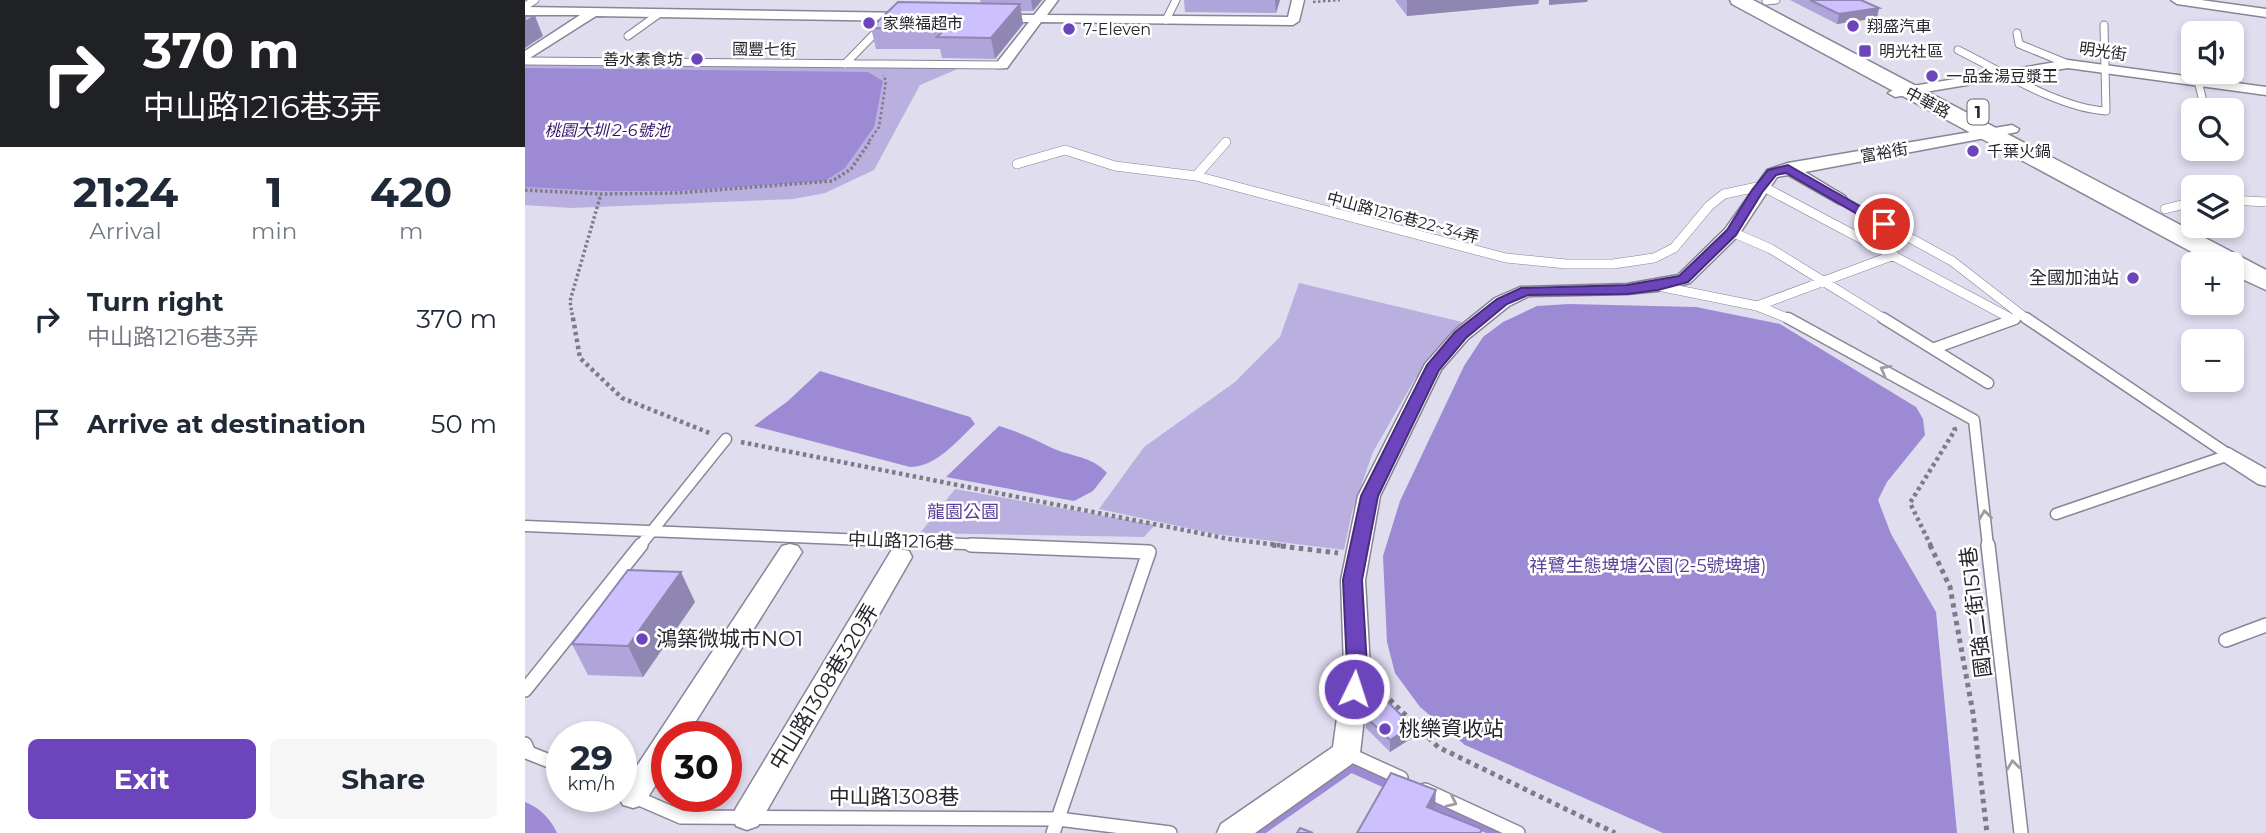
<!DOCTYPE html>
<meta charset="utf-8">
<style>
body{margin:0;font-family:Montserrat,"Noto Sans TC",sans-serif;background:#f6f6f7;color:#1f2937;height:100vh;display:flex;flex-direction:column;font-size:26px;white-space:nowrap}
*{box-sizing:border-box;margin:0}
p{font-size:23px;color:#747a83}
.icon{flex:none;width:38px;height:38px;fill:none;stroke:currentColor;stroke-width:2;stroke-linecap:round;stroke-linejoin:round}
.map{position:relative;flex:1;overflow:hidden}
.sheet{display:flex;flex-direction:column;background:#fff;width:525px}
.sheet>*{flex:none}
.hud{background:#202124;color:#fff;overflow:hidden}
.controls{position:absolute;left:1656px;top:21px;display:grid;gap:14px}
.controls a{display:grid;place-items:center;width:63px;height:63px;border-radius:10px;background:#fff;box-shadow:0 4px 10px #0003;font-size:35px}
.speed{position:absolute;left:21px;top:721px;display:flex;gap:14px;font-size:35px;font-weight:700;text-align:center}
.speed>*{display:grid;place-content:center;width:91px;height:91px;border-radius:50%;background:#fff;box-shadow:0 4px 10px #0003;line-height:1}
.speed small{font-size:18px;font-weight:400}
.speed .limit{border:10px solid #d22;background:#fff;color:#111}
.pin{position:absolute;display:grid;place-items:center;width:60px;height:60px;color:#fff;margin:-30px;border:4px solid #fff;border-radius:50%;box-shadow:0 2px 7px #0007}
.me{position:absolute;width:77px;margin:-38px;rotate:4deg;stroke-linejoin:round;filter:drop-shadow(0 0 5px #0008)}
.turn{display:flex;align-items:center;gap:24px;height:147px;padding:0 28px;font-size:32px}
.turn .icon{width:91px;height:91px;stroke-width:2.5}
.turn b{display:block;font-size:49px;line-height:60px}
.eta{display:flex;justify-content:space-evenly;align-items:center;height:119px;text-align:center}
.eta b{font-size:42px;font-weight:700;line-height:49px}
.primary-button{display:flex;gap:14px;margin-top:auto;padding:14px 28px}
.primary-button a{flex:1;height:80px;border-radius:10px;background:#6c44bc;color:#fff;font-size:28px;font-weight:700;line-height:80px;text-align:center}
.primary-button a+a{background:#f6f6f7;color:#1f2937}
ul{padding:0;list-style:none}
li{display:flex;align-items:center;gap:21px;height:105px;padding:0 28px}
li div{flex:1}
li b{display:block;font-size:26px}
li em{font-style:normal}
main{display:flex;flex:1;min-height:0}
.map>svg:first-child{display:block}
</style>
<main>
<section class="sheet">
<div class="hud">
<div class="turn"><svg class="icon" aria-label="right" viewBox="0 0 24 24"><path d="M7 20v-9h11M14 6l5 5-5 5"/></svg><div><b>370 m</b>中山路1216巷3弄</div></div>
</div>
<div class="eta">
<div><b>21:24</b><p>Arrival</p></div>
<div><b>1</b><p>min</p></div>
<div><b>420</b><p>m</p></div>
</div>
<ul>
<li><svg class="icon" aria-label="right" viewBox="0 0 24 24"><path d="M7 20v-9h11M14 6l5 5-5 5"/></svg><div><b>Turn right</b><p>中山路1216巷3弄</p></div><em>370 m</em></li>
<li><svg class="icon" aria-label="arrive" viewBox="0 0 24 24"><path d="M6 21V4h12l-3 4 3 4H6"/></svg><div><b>Arrive at destination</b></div><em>50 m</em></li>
</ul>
<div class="primary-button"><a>Exit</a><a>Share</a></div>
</section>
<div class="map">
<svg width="1741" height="833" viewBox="0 0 1741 833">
<rect width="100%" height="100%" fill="#e0ddef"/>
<path fill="#bab0df" d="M 0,62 L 442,65 L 395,85 L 349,170 L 300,193 L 268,199 L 46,208 L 0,205 Z
M 774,283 L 937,322 L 890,379 L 848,452 L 827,512 L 819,550 L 690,534 L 574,509 L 619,447 L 710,382 L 755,337 Z
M 430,489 L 630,525 L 619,537 L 395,533 Z"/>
<path fill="#9c8bd4" d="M 0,68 L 343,72 L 358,81 L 349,127 L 320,168 L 300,181 L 153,191 L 80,191 L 0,187 Z
M 1044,304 L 1171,307 L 1255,324 L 1391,407 L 1398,419 L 1400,435 L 1362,482 L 1353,500 L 1366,534 L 1411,612 L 1432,833 L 1138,833 L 940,745 L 895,707 L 870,673 L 862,642 L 858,556 L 875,501 L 939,366 L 958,337 L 978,322 L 1012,306 Z
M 295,371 L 445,417 L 450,424 C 432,441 411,467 385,467 L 229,426 L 263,401 Z
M 474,426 C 494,432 509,439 527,448 C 547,457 567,456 582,473 L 568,491 L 549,501 L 421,477 Z"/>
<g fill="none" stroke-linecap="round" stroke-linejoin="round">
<path stroke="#9c8bd4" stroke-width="9" d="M 902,802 L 972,833
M 733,833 L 826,768 L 866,786"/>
<path fill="#9c8bd4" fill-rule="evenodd" d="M 0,802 C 15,808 25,818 32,833 L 0,833 Z"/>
<g stroke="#888595" stroke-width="9">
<path id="lane-far3" d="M 1241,1 L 1251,0
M 0,6 L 10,0
M 641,20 L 651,0
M 1492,33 L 1494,44 L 1543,64
M 1661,35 L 1668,60
M 103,36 L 135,13
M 1433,50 C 1476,71 1533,108 1581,111 L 1579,25
M 0,61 L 477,65
M 320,64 L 357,26
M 1671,72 L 1680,110"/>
</g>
<g stroke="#888595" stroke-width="10">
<path id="lane-far2" d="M 492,164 L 540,150 L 590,166 L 671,176 L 981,258 L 1041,264 L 1088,264 L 1129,258 L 1149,248 L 1184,206 L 1199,194 L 1237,186 L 1487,319
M 671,176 L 701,142
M 1314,199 L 1427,261 L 1503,320
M 1706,200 L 1741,202
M 1640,209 L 1668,202
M 1207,232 L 1246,249 L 1361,320
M 1133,286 L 1232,306 L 1267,320
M 1232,306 L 1369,255"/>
</g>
<g stroke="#888595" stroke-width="13">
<path id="lane-far1" d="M 1263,318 L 1449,420 L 1463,546
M 1358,318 L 1463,383
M 1501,318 L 1704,455
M 1410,348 L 1490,319
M 1531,514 L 1704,455
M 0,526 L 488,546
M 115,546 L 201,439"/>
</g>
<g stroke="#888595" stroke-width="16">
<path id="lane" d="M 446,545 L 624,552 L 528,833
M 1463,545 L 1496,833
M 1701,640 L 1741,625
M 0,690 L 116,545
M 0,744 L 4,753 L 37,766
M 821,753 L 876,778
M 900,790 L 993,833
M 96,791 L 156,817 L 533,819 L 645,833"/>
</g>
<g stroke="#888595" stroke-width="3">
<path id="street" d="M 521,0 L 533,0 L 522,15 L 763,17 L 767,0 L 779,0 L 774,21 L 768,25 L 516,22 L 482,68 L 472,68 L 470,65 L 504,22 L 469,22 L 465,21 L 465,15 L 509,15 Z
M 1646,0 L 1676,0 L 1741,9 L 1741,17 L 1652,4 Z
M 0,7 L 385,13 L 391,17 L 385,21 L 71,16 L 0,61 L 0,51 L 55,15 L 0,15 Z
M 1543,60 L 1741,87 L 1741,95 L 1543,68 L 1370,97 L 1363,93 L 1370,89 Z
M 1487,125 L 1494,129 L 1492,132 L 1280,172 L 1320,196 L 1322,199 L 1314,204 L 1263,175 L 1252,177 L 1213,236 L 1165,283 L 1133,291 L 1102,294 L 1004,296 L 984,306 L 943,339 L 916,370 L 855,496 L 840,580 L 845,667 L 835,753 L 831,761 L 730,833 L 692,833 L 696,824 L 808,747 L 819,667 L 816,580 L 833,496 L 900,364 L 929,331 L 970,298 L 995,287 L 1102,284 L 1153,275 L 1200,229 L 1242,170 L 1263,163 Z
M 1704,448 L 1741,469 L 1741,486 L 1733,484 L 1696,460 L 1693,455 L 1696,450 Z
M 265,544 L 273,546 L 277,552 L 161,737 L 142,737 L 142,767 L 118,805 L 108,808 L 98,805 L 93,796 L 96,796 L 98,787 L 257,546 Z
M 375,549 L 384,551 L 387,557 L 233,826 L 222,830 L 211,826 L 207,817 L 211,808 L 366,551 Z"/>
</g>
<g stroke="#888595" stroke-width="3">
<path id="primary" d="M 1205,0 L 1228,0 L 1741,270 L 1741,290 L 1706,274 L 1706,264 L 1689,264 L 1207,4 Z"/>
</g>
<path stroke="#7d7b87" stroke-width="2.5" stroke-dasharray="2.5 2.5" stroke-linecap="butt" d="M 788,2 L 815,0
M 344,141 L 354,127 L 361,81 L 358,75"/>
<path stroke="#7d7b87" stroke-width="3.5" stroke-dasharray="2.5 2.5" stroke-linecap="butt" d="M 0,190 L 76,194 L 152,193 L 307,181 L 326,169 L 346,140
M 48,320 L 45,301 L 76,194"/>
<path stroke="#7d7b87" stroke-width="4.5" stroke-dasharray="3.5 3.5" stroke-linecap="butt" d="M 48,318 L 55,358 L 97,398 L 187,434
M 216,442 L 704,539 L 761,546
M 1406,546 L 1385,503 L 1430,430 L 1429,427"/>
<path stroke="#7d7b87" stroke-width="5" stroke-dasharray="4.5 4.5" stroke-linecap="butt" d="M 747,545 L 813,553
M 1405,545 L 1425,587 L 1448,713 L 1462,833
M 852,687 L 913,747 L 1090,833"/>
<use href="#lane-far3" stroke="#fff" stroke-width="7"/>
<use href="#lane-far2" stroke="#fff" stroke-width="9"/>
<use href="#lane-far1" stroke="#fff" stroke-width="10"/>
<use href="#lane" stroke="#fff" stroke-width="13"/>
<use href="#street" fill="#fff" fill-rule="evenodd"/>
<use href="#primary" fill="#fff" fill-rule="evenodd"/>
</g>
<path fill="#b0a5da" d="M 455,0 L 517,0 L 508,11 L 496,11 L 498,24 L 470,59 L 417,58 L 415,49 L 351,49 L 346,28 L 456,3 Z
M 659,0 L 755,0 L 751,13 L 660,12 Z
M 870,0 L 1014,0 L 1013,4 L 882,16 Z
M 1265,0 L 1336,0 L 1354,8 L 1352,18 L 1312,24 Z
M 170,602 L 118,677 L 63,675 L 47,644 Z
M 840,716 L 887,738 L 865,752 L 841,728 Z"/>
<path fill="#9086b2" d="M 506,0 L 517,0 L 508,11 Z
M 750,0 L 755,0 L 751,13 Z
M 882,0 L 1014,0 L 1013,4 L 882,16 Z
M 1024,0 L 1063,0 L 1062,2 L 1024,5 Z
M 495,4 L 498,24 L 470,59 L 466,38 Z
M 1354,8 L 1352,18 L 1312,24 L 1314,14 Z
M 10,16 L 18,36 L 0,48 L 0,22 Z
M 156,572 L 170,602 L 118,677 L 103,646 Z
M 887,726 L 887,738 L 865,752 L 865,740 Z
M 911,790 L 910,807 L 901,824 L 902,807 Z"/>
<path fill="#cdc0fe" stroke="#9086b2" stroke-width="2" d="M 1285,0 L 1336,0 L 1354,8 L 1314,14 Z
M 373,2 L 495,4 L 466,38 L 412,37 L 420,29 L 346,28 Z
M 0,16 L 10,16 L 0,22 Z
M 103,570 L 156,572 L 103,646 L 47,644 Z
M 855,694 L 887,726 L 865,740 L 840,716 L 842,702 Z
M 866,773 L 911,790 L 902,807 L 957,829 L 955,833 L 832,833 Z
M 775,828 L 788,833 L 772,833 Z"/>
<defs><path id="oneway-chevron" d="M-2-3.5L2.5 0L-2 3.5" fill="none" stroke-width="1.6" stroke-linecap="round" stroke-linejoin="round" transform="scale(1.75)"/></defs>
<g stroke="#9d9da0">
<use href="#oneway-chevron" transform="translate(1360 370) rotate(-151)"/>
<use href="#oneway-chevron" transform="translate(1460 515) rotate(-97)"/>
<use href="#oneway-chevron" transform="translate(1488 765) rotate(-97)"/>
<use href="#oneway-chevron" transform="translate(927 802) rotate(25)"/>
</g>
<path fill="#6c44bc" stroke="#462c7a" stroke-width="2" d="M 1263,165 L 1366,224 L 1359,228 L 1355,227 L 1261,173 L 1251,175 L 1238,191 L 1211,235 L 1163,282 L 1133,290 L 1102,294 L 1003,295 L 982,304 L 941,338 L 914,370 L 853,496 L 837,580 L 842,667 L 836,694 L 829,696 L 822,694 L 819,689 L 822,667 L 818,580 L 836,496 L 902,365 L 930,332 L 972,299 L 996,288 L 1102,285 L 1154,276 L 1202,230 L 1227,190 L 1243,170 Z"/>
<g fill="#6c44bc" stroke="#fff" stroke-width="2.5">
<circle cx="344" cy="23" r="7"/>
<circle cx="1328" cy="26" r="7"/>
<circle cx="544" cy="29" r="7"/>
<rect x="1333" y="44" width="14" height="14" rx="3.5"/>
<circle cx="172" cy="59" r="7"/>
<circle cx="1407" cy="76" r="7"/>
<circle cx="1448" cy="151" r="7"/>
<circle cx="1608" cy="278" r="7"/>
<circle cx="117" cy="639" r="7"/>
<circle cx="860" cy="729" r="7"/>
</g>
<g text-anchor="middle" stroke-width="5" stroke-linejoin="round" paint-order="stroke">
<g font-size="16" fill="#26252b" stroke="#fff" text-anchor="start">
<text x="358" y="29">家樂福超市</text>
<text x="1342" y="32">翔盛汽車</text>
<text x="558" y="35">7-Eleven</text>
<text x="1354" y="57">明光社區</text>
<text x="158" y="65" text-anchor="end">善水素食坊</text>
<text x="1421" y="82">一品金湯豆漿王</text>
<text x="1462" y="157">千葉火鍋</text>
</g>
<g font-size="16" fill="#26252b" stroke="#fff">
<text transform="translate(239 49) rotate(1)" y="6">國豐七街</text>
<text transform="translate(1578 51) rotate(8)" y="6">明光街</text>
<text transform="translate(1403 102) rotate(28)" y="6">中華路</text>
<text transform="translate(1359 152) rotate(-10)" y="6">富裕街</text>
<text transform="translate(878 217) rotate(15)" y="6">中山路1216巷22~34弄</text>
</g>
<rect fill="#fff" stroke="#67666b" stroke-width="2" x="1442.5" y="99.5" width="21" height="25" rx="5"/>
<g font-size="16" font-weight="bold" fill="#26252b">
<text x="1453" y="118">1</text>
</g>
<g font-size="16" font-style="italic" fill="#341168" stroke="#fff">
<text x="82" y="136">桃園大圳 2-6號池</text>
</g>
<g font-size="18" fill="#26252b" stroke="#fff" text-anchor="end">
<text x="1594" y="284">全國加油站</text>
</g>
<g font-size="18" fill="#5a3f97" stroke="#fff">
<text x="438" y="518">龍園公園</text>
<text x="1123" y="572">祥鷺生態埤塘公園(2-5號埤塘)</text>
</g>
<g font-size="18" fill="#26252b" stroke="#fff">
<text transform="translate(376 541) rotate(2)" y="6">中山路1216巷</text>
</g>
<g font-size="21" fill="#26252b" stroke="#fff">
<text transform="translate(1451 612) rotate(-97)" y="7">國強二街151巷</text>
<text transform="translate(299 687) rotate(-59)" y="7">中山路1308巷320弄</text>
<text x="369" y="804">中山路1308巷</text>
</g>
<g font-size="21" fill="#26252b" stroke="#fff" text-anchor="start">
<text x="131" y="646">鴻築微城市NO1</text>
<text x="874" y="736">桃樂資收站</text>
</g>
</g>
</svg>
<div class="controls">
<a><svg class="icon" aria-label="sound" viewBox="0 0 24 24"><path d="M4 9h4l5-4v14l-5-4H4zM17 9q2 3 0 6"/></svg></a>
<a><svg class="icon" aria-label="search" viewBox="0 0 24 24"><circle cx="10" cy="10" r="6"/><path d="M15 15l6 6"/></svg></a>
<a><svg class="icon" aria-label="layers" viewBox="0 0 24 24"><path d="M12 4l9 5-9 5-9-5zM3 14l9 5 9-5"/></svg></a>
<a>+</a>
<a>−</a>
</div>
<div class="speed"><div>29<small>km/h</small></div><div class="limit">30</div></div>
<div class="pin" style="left:1359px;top:224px;background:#d93025"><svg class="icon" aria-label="arrive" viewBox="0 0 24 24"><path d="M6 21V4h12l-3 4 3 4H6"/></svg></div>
<svg class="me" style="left:829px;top:689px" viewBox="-20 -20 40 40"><circle r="17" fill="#6c44bc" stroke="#fff" stroke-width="3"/><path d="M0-11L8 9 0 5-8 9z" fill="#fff"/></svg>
</div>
</main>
